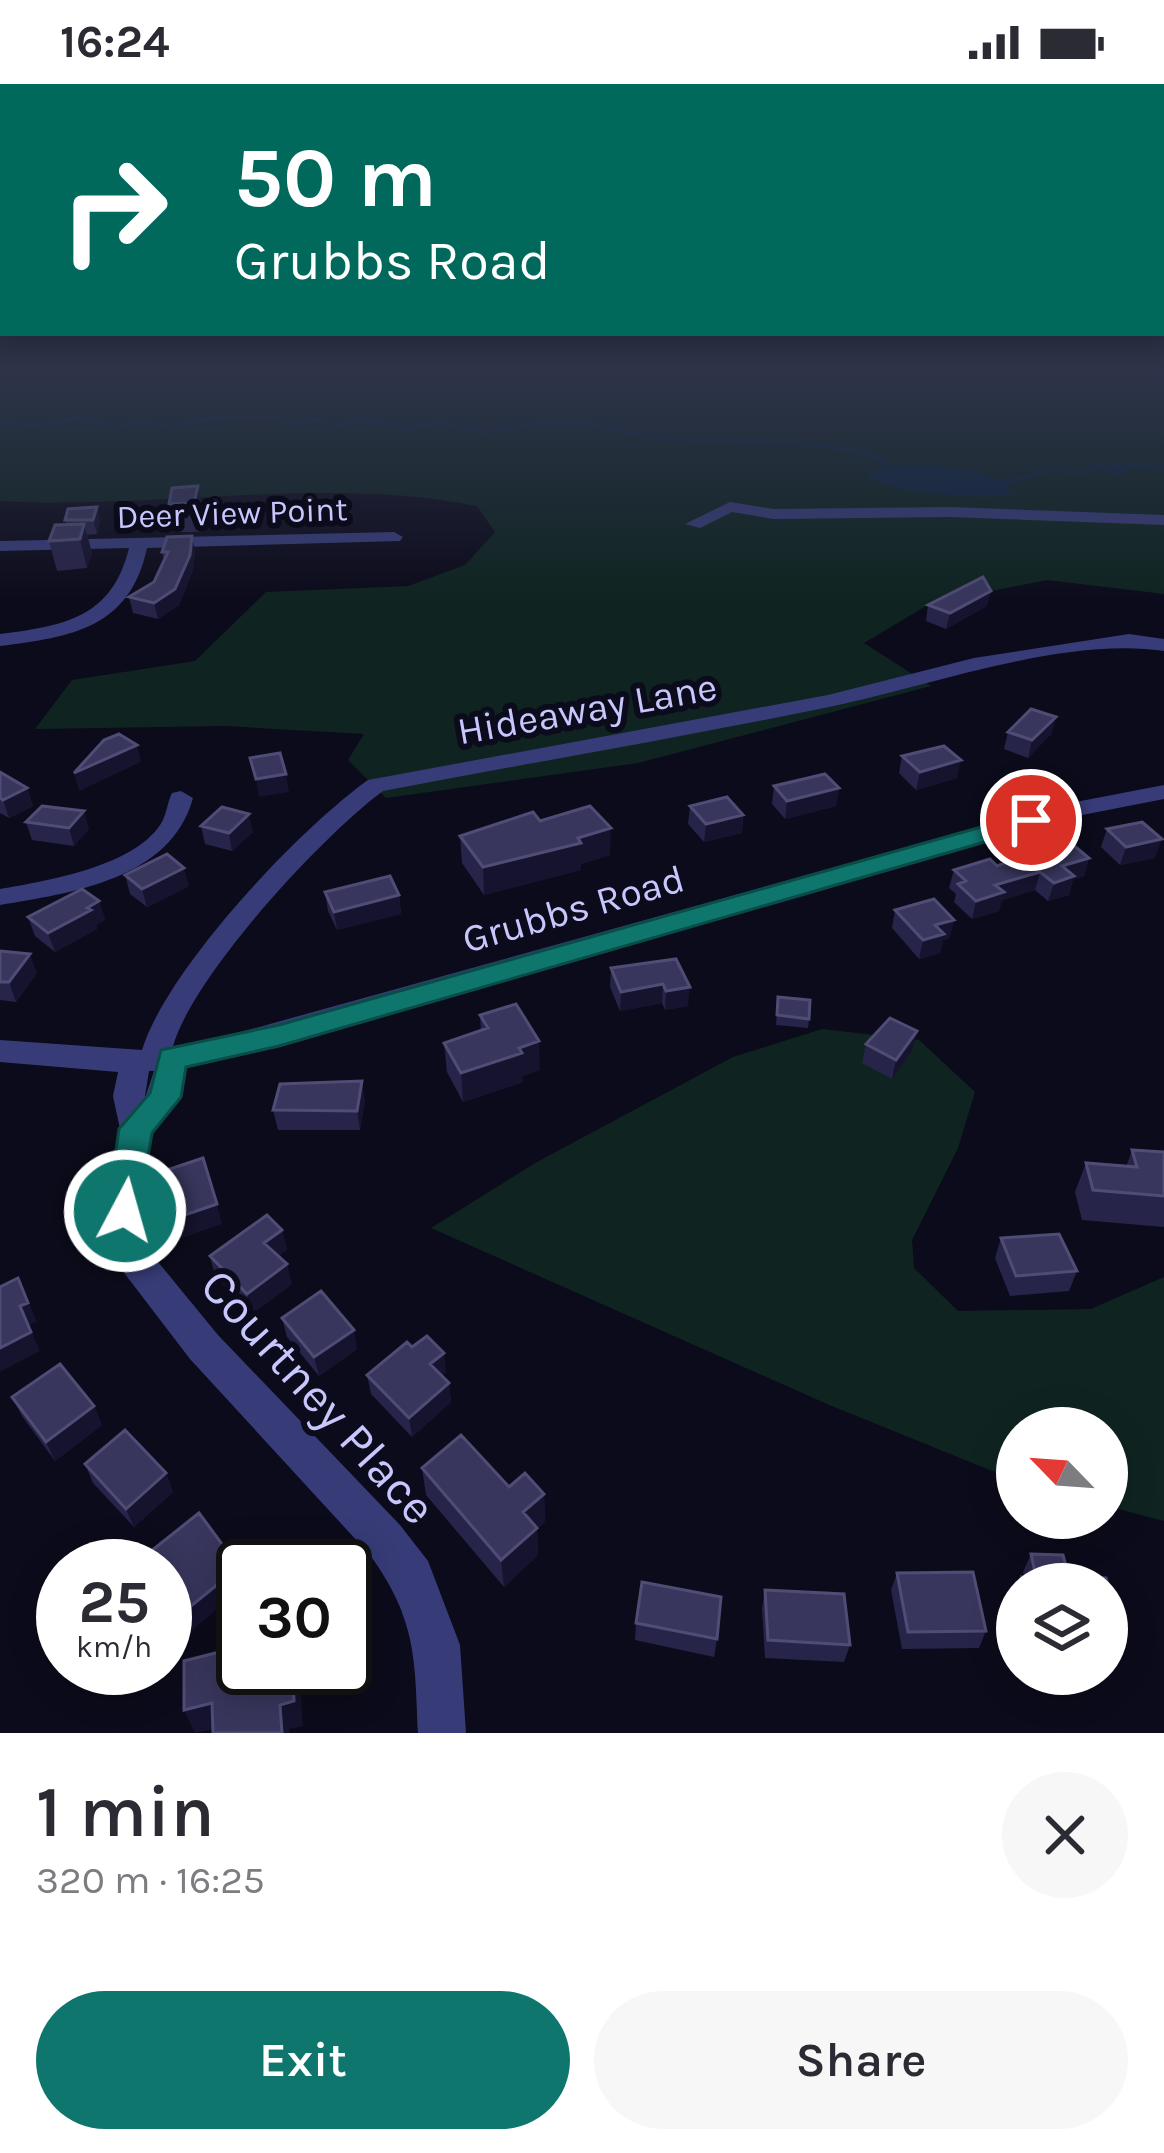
<!DOCTYPE html>
<meta charset="utf-8">
<style>
body{margin:0;font-family:Karla,sans-serif;background:#f7f7f7;color:#2b2b33;height:100vh;display:flex;flex-direction:column;font-size:45px;white-space:nowrap}
*{box-sizing:border-box;margin:0}
p{font-size:39px;color:#7c7c81}
.icon{flex:none;width:66px;height:66px;fill:none;stroke:currentColor;stroke-width:2;stroke-linecap:round;stroke-linejoin:round}
.map{position:relative;height:1649px;overflow:hidden}
.sheet{display:flex;flex-direction:column;background:#fff;flex:1}
.sheet>*{flex:none}
.banner{position:absolute;left:0px;top:0px;width:1164px;height:252px;box-shadow:0 6px 30px #0003;background:#00695c;color:#fff;overflow:hidden}
.needle{width:78px;rotate:295deg}
.buttons{position:absolute;left:996px;top:1323px;display:grid;gap:24px}
.buttons a{display:grid;place-items:center;width:132px;height:132px;border-radius:50%;background:#fff;box-shadow:0 6px 30px #0003;font-size:60px}
.speed{position:absolute;left:36px;top:1455px;display:flex;gap:24px;font-size:60px;font-weight:700;text-align:center}
.speed>*{display:grid;place-content:center;width:156px;height:156px;border-radius:50%;background:#fff;box-shadow:0 6px 30px #0003;line-height:1}
.speed small{font-size:30px;font-weight:400}
.speed .limit{border:6px solid #111;border-radius:18px;background:#fff;color:#111}
.pin{position:absolute;display:grid;place-items:center;width:102px;height:102px;color:#fff;margin:-51px;border:6px solid #fff;border-radius:50%;box-shadow:0 3px 12px #0007}
.me{position:absolute;width:132px;margin:-66px;rotate:6deg;stroke-linejoin:round;filter:drop-shadow(0 0 9px #0008)}
.turn{display:flex;align-items:center;gap:42px;height:252px;padding:0 36px;font-size:54px}
.turn .icon{width:156px;height:156px;stroke-width:2.5}
.turn b{display:block;font-size:84px;line-height:102px}
.round{display:grid;place-items:center;flex:none;width:126px;height:126px;border-radius:63px;background:#f7f7f7}
.headline{display:flex;align-items:center;justify-content:space-between;height:204px;padding:0 36px}
h1{font-size:72px;font-weight:600;line-height:90px}
.primary-button{display:flex;gap:24px;margin-top:auto;padding:24px 36px}
.primary-button a{flex:1;height:138px;border-radius:72px;background:#0f766e;color:#fff;font-size:48px;font-weight:600;line-height:138px;text-align:center}
.primary-button a+a{background:#f7f7f7;color:#2b2b33}
.status{display:flex;justify-content:space-between;align-items:center;height:84px;padding:0 60px;background:#fff;direction:ltr}
.status svg{height:33px;fill:currentColor}
.map>svg:first-child{display:block}
</style>
<div class="status"><b>16:24</b><svg viewBox="0 0 49 12"><path d="M0 12V9h3v3zM5 12V6h3v6zM10 12V3h3v9zM15 12V0h3v12zM26 1h20v11H26zM47 4h2v5h-2z"/></svg></div>
<div class="map">
<svg width="1164" height="1649" viewBox="0 0 1164 1649">
<rect width="100%" height="100%" fill="#0c0b1b"/>
<path fill="#0f2421" d="M 0,285 L 1034,285 L 1108,294 L 1164,293 L 1164,510 L 1047,496 L 931,519 L 864,559 L 931,602 L 638,679 L 386,714 L 348,676 L 364,650 L 225,642 L 35,645 L 72,596 L 195,577 L 266,508 L 408,502 L 465,481 L 495,448 L 477,422 C 324,391 157,426 0,417 Z
M 822,945 L 919,956 L 975,1008 L 958,1064 L 912,1156 L 914,1184 L 958,1227 L 1091,1225 L 1164,1193 L 1164,1437 L 1107,1422 L 1107,1344 L 1017,1344 L 1017,1397 L 827,1320 L 431,1144 L 537,1078 L 733,973 Z"/>
<path fill="#0c243d" d="M 889,382 C 928,381 979,378 1011,405 L 1010,411 C 981,415 890,410 868,393 L 870,387 Z"/>
<g fill="none" stroke-linecap="round" stroke-linejoin="round">
<path stroke="#0c243d" stroke-width="4.5" d="M 0,339 L 35,342 L 79,334 L 118,343 L 138,338 L 171,343 L 216,333 L 275,332 L 292,339 L 321,335 L 335,343 L 364,335 L 403,344 L 443,339 L 483,348 L 535,340 L 590,340 L 649,353 L 823,361 L 867,370 L 893,384
M 996,399 C 1038,397 1035,378 1083,390 L 1095,381 L 1117,390 L 1125,385 L 1110,381 L 1164,384"/>
<path fill="#373c78" fill-rule="evenodd" d="M 730,418 L 774,425 L 950,423 L 1164,431 L 1164,441 L 950,433 L 774,435 L 732,428 L 700,444 L 685,440 Z
M 394,448 L 403,453 L 400,457 L 147,464 C 130,544 72,553 0,562 L 0,550 C 64,542 112,534 129,464 L 0,467 L 0,457 Z
M 1129,550 L 1164,555 L 1164,567 C 1061,552 926,604 824,624 C 677,654 530,679 383,707 C 323,751 194,890 173,962 L 205,958 L 1060,721 L 1164,701 L 1164,715 L 1072,733 L 186,982 L 181,1013 L 152,1049 L 142,1127 L 154,1173 L 218,1251 L 400,1441 L 428,1477 L 460,1561 L 466,1649 L 418,1649 C 415,1573 416,1535 370,1471 L 190,1275 L 125,1190 L 108,1127 L 120,1045 L 113,1012 L 118,988 L 0,978 L 0,956 L 142,966 C 167,885 298,746 368,696 L 828,611 L 974,574 ZM 149,987 L 154,987 L 145,1014 L 145,1012 Z
M 181,707 L 193,714 C 171,795 72,809 0,821 L 0,805 C 46,797 139,782 163,736 C 167,727 168,717 172,709 Z"/>
</g>
<path fill="#272449" d="M 198,402 L 203,430 L 199,448 L 174,448 L 169,420 Z
M 97,423 L 100,437 L 97,450 L 87,451 L 92,469 L 87,484 L 57,487 L 49,457 L 66,440 L 65,436 Z
M 195,467 L 193,486 L 179,521 L 158,535 L 133,529 L 129,513 L 154,498 L 164,477 L 162,468 Z
M 928,521 L 987,522 L 946,545 L 926,537 Z
M 1056,633 L 1051,650 L 1028,674 L 1004,665 L 1008,648 Z
M 902,672 L 957,694 L 916,706 L 899,689 Z
M 0,688 L 27,704 L 33,722 L 9,734 L 0,729 Z
M 774,702 L 839,704 L 836,722 L 785,735 L 772,720 Z
M 690,722 L 743,731 L 742,749 L 704,758 L 688,740 Z
M 540,737 L 610,771 L 581,780 L 581,786 L 484,811 L 462,779 L 460,752 Z
M 26,738 L 89,745 L 74,762 L 32,756 Z
M 201,742 L 253,748 L 232,767 L 205,760 Z
M 1107,745 L 1155,774 L 1120,781 L 1101,763 Z
M 1089,774 L 1084,792 L 1073,795 L 1069,811 L 1048,817 L 1035,806 L 1002,816 L 999,827 L 972,835 L 954,818 L 956,810 L 949,804 L 954,786 Z
M 125,791 L 189,802 L 147,823 L 130,810 Z
M 325,808 L 399,811 L 401,830 L 337,846 L 328,827 Z
M 99,817 L 105,836 L 96,841 L 97,845 L 55,868 L 35,852 L 28,833 Z
M 895,826 L 954,836 L 949,855 L 943,856 L 940,869 L 919,875 L 892,844 Z
M 0,867 L 37,889 L 16,918 L 0,916 Z
M 676,875 L 688,922 L 665,926 L 662,919 L 620,927 L 610,903 L 611,884 Z
M 778,913 L 809,935 L 808,944 L 776,941 Z
M 480,931 L 540,986 L 523,992 L 523,998 L 463,1018 L 447,988 L 444,959 L 481,947 Z
M 866,960 L 912,967 L 892,995 L 862,979 Z
M 365,1016 L 360,1046 L 278,1046 L 273,1026 Z
M 1132,1066 L 1164,1068 L 1164,1143 L 1082,1136 L 1075,1108 L 1086,1079 L 1126,1083 Z
M 282,1146 L 287,1166 L 278,1172 L 292,1200 L 252,1230 L 215,1192 L 210,1172 Z
M 1001,1154 L 1077,1187 L 1069,1207 L 1010,1212 L 995,1174 Z
M 282,1234 L 357,1265 L 319,1292 L 287,1253 Z
M 412,1263 L 446,1288 L 441,1292 L 449,1299 L 451,1318 L 412,1353 L 371,1310 L 367,1291 Z
M 12,1313 L 94,1322 L 102,1341 L 55,1377 L 22,1332 Z
M 85,1380 L 166,1389 L 173,1408 L 134,1443 L 93,1399 Z
M 422,1384 L 544,1410 L 545,1437 L 537,1445 L 538,1471 L 504,1503 L 426,1411 Z
M 1031,1470 L 1063,1471 L 1069,1493 L 1106,1494 L 1122,1551 L 1111,1568 L 1107,1568 L 1107,1500 L 1019,1500 L 1024,1493 L 1023,1488 Z
M 141,1475 L 239,1483 L 243,1494 L 243,1503 L 188,1549 L 165,1515 L 165,1482 L 144,1482 Z
M 897,1489 L 986,1547 L 979,1564 L 902,1565 L 891,1506 Z
M 765,1506 L 850,1561 L 844,1578 L 765,1574 L 762,1524 Z
M 636,1539 L 717,1555 L 714,1573 L 635,1556 Z"/>
<path fill="#15132e" d="M 198,402 L 203,430 L 199,448 L 194,419 Z
M 97,423 L 100,437 L 97,450 L 93,436 Z
M 84,440 L 92,469 L 87,484 L 80,455 Z
M 192,452 L 195,467 L 193,486 L 179,521 L 158,535 L 154,519 Z
M 991,507 L 987,522 L 946,545 L 950,529 Z
M 1056,633 L 1051,650 L 1028,674 L 1032,656 Z
M 137,661 L 141,678 L 79,707 L 74,689 Z
M 961,676 L 957,694 L 916,706 L 920,688 Z
M 286,690 L 289,708 L 259,713 L 256,695 Z
M 27,704 L 33,722 L 9,734 L 3,716 Z
M 839,704 L 836,722 L 785,735 L 787,717 Z
M 84,727 L 89,745 L 74,762 L 69,744 Z
M 249,730 L 253,748 L 232,767 L 229,749 Z
M 743,731 L 742,749 L 704,758 L 706,740 Z
M 611,744 L 610,771 L 581,780 L 581,786 L 484,811 L 483,783 Z
M 1162,755 L 1155,774 L 1120,781 L 1126,763 Z
M 1089,774 L 1084,792 L 1073,795 L 1069,811 L 1048,817 L 1054,799 L 1062,782 Z
M 184,784 L 189,802 L 147,823 L 142,805 Z
M 1040,788 L 1035,806 L 1002,816 L 999,827 L 972,835 L 976,817 L 995,801 Z
M 399,811 L 401,830 L 337,846 L 334,828 Z
M 99,817 L 105,836 L 96,841 L 97,845 L 55,868 L 48,849 Z
M 954,836 L 949,855 L 943,856 L 940,869 L 919,875 L 923,856 L 935,841 Z
M 30,870 L 37,889 L 16,918 L 9,898 Z
M 663,900 L 662,919 L 620,927 L 621,908 Z
M 690,903 L 688,922 L 665,926 L 666,907 Z
M 917,947 L 912,967 L 892,995 L 896,976 Z
M 539,957 L 540,986 L 523,992 L 523,998 L 463,1018 L 461,989 L 519,964 Z
M 362,997 L 365,1016 L 360,1046 L 357,1027 Z
M 217,1120 L 222,1140 L 182,1154 L 176,1134 Z
M 282,1146 L 287,1166 L 269,1178 L 264,1159 Z
M 287,1180 L 292,1200 L 252,1230 L 247,1210 Z
M 18,1194 L 37,1238 L 29,1241 L 40,1267 L 0,1288 L 0,1264 L 20,1222 Z
M 354,1246 L 357,1265 L 319,1292 L 314,1273 Z
M 444,1269 L 446,1288 L 432,1299 L 430,1280 Z
M 449,1299 L 451,1318 L 412,1353 L 409,1334 Z
M 94,1322 L 102,1341 L 55,1377 L 46,1358 Z
M 166,1389 L 173,1408 L 134,1443 L 126,1425 Z
M 544,1410 L 545,1437 L 537,1445 L 538,1471 L 504,1503 L 501,1476 L 523,1428 Z
M 239,1483 L 243,1494 L 243,1503 L 188,1549 L 180,1531 Z
M 292,1584 L 299,1584 L 303,1642 L 289,1645 L 290,1649 L 282,1649 L 280,1621 Z
M 212,1619 L 223,1643 L 195,1649 L 184,1626 Z"/>
<path fill="#38365c" stroke="#4f4c75" stroke-width="3" d="M 198,402 L 194,419 L 169,420 L 172,404 Z
M 97,423 L 93,436 L 65,436 L 68,425 Z
M 84,440 L 80,455 L 49,457 L 55,441 Z
M 192,452 L 190,471 L 175,505 L 154,519 L 129,513 L 154,498 L 168,468 L 162,468 L 167,453 Z
M 983,493 L 991,507 L 950,529 L 928,521 Z
M 1031,625 L 1056,633 L 1032,656 L 1008,648 Z
M 119,650 L 137,661 L 74,689 L 104,656 Z
M 944,662 L 961,676 L 920,688 L 902,672 Z
M 280,669 L 286,690 L 256,695 L 250,674 Z
M 0,688 L 27,704 L 3,716 L 0,714 Z
M 825,690 L 839,704 L 787,717 L 774,702 Z
M 727,713 L 743,731 L 706,740 L 690,722 Z
M 42,722 L 84,727 L 69,744 L 26,738 Z
M 590,722 L 611,744 L 578,754 L 581,759 L 483,783 L 460,752 L 533,728 L 540,737 Z
M 222,723 L 249,730 L 229,749 L 201,742 Z
M 1142,738 L 1162,755 L 1126,763 L 1107,745 Z
M 1066,755 L 1089,774 L 1062,782 L 1074,792 L 1054,799 L 1040,788 L 995,801 L 1004,808 L 976,817 L 958,800 L 966,797 L 954,786 L 990,775 L 997,782 Z
M 167,770 L 184,784 L 142,805 L 125,791 Z
M 390,792 L 399,811 L 334,828 L 325,808 Z
M 82,805 L 99,817 L 87,824 L 91,826 L 48,849 L 28,833 Z
M 934,815 L 954,836 L 935,841 L 944,850 L 923,856 L 895,826 Z
M 0,867 L 30,870 L 9,898 L 0,898 Z
M 676,875 L 690,903 L 666,907 L 663,900 L 621,908 L 611,884 Z
M 778,913 L 810,916 L 809,935 L 777,931 Z
M 516,920 L 539,957 L 519,964 L 522,969 L 461,989 L 444,959 L 488,944 L 480,931 Z
M 890,934 L 917,947 L 896,976 L 866,960 Z
M 362,997 L 357,1027 L 273,1026 L 280,1000 Z
M 1132,1066 L 1164,1068 L 1164,1112 L 1093,1106 L 1086,1079 L 1137,1083 Z
M 203,1074 L 217,1120 L 176,1134 L 164,1087 Z
M 267,1131 L 282,1146 L 264,1159 L 287,1180 L 247,1210 L 210,1172 Z
M 1059,1150 L 1077,1187 L 1016,1192 L 1001,1154 Z
M 18,1194 L 28,1219 L 20,1222 L 31,1248 L 0,1264 L 0,1203 Z
M 321,1207 L 354,1246 L 314,1273 L 282,1234 Z
M 427,1252 L 444,1269 L 430,1280 L 449,1299 L 409,1334 L 367,1291 L 407,1258 L 412,1263 Z
M 60,1280 L 94,1322 L 46,1358 L 12,1313 Z
M 125,1346 L 166,1389 L 126,1425 L 85,1380 Z
M 461,1351 L 509,1403 L 525,1389 L 544,1410 L 523,1428 L 537,1444 L 501,1476 L 422,1384 Z
M 199,1429 L 239,1483 L 180,1531 L 165,1509 L 165,1482 L 146,1482 L 141,1475 Z
M 1031,1470 L 1063,1471 L 1069,1493 L 1106,1494 L 1122,1551 L 1107,1550 L 1107,1500 L 1024,1500 L 1022,1493 L 1036,1493 Z
M 973,1488 L 986,1547 L 908,1548 L 897,1489 Z
M 642,1498 L 721,1513 L 717,1555 L 636,1539 Z
M 765,1506 L 844,1510 L 850,1561 L 768,1556 Z
M 243,1562 L 243,1584 L 292,1584 L 294,1617 L 280,1621 L 282,1649 L 213,1649 L 212,1619 L 184,1626 L 184,1577 Z"/>
<linearGradient id="sky" x2="0" y2="1"><stop stop-color="#07060f"/><stop offset="0.55" stop-color="#2e344a"/><stop offset="1" stop-color="#2e344a" stop-opacity="0"/></linearGradient>
<rect width="1164" height="516" fill="url(#sky)"/>
<path fill="#0f766e" stroke="#0a4d48" stroke-width="3" d="M 1031,729 L 1044,736 L 1040,742 L 279,962 L 186,983 L 181,1013 L 152,1049 L 137,1137 L 125,1141 L 112,1137 L 107,1127 L 119,1045 L 150,1009 L 161,966 L 279,941 Z"/>
<g text-anchor="middle" stroke-width="12" stroke-linejoin="round" paint-order="stroke">
<g font-size="33" fill="#c7c7fd" stroke="#0c0b1b">
<text transform="translate(232 428) rotate(-2)" y="12">Deer View Point</text>
</g>
<g font-size="39" fill="#c7c7fd" stroke="#0c0b1b">
<text transform="translate(587 624) rotate(-10)" y="14">Hideaway Lane</text>
<text transform="translate(573 824) rotate(-16)" y="14">Grubbs Road</text>
</g>
<g font-size="48" fill="#c7c7fd" stroke="#0c0b1b">
<text transform="translate(319 1312) rotate(48)" y="17">Courtney Place</text>
</g>
</g>
</svg>
<div class="buttons">
<a><svg class="needle" viewBox="-14 -14 28 28"><path d="M0-13l5 13h-10z" fill="#e53935"/><path d="M0 13l5-13h-10z" fill="#7c7c81"/></svg></a>
<a><svg class="icon" aria-label="layers" viewBox="0 0 24 24"><path d="M12 4l9 5-9 5-9-5zM3 14l9 5 9-5"/></svg></a>
</div>
<div class="speed"><div>25<small>km/h</small></div><div class="limit">30</div></div>
<div class="pin" style="left:1031px;top:736px;background:#d93025"><svg class="icon" aria-label="arrive" viewBox="0 0 24 24"><path d="M6 21V4h12l-3 4 3 4H6"/></svg></div>
<svg class="me" style="left:125px;top:1127px" viewBox="-20 -20 40 40"><circle r="17" fill="#0f766e" stroke="#fff" stroke-width="3"/><path d="M0-11L8 9 0 5-8 9z" fill="#fff"/></svg>
<div class="banner">
<div class="turn"><svg class="icon" aria-label="right" viewBox="0 0 24 24"><path d="M7 20v-9h11M14 6l5 5-5 5"/></svg><div><b>50 m</b>Grubbs Road</div></div>
</div>
</div>
<section class="sheet">
<div class="headline"><div><h1>1 min</h1><p>320 m · 16:25</p></div><a class="round"><svg class="icon" aria-label="close" viewBox="0 0 24 24"><path d="M6 6l12 12M18 6L6 18"/></svg></a></div>
<div class="primary-button"><a>Exit</a><a>Share</a></div>
</section>
